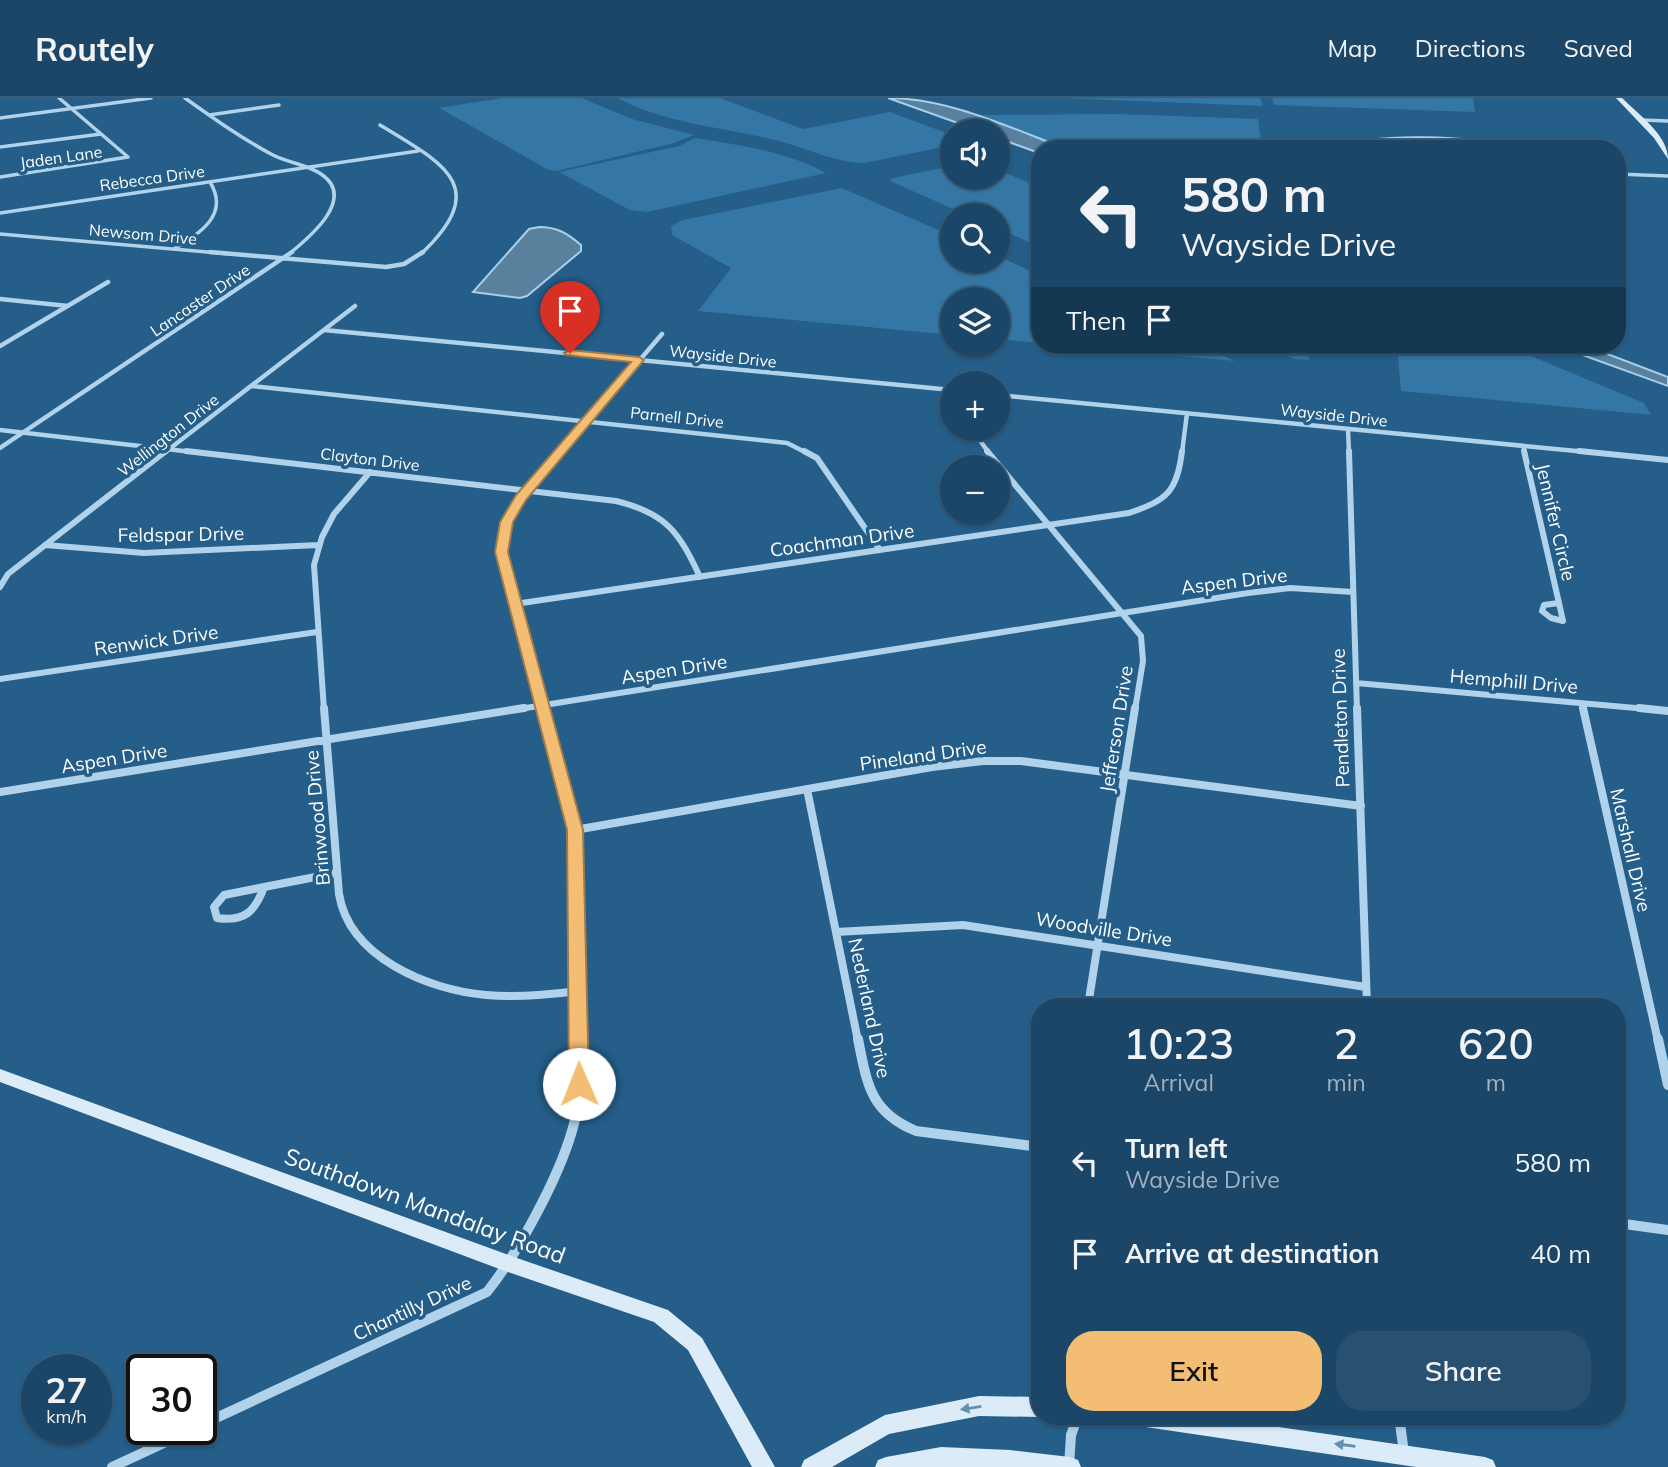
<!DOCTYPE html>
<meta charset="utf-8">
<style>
body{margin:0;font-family:Mulish,sans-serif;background:#285070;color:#f1f3f6;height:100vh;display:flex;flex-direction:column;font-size:26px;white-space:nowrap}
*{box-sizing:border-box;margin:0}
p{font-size:23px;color:#a0b1c0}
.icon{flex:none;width:38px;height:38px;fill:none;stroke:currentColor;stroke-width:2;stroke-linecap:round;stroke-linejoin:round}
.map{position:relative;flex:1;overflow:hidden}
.side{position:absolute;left:1031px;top:900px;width:595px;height:427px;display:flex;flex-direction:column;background:#1b4667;border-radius:28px;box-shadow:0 2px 5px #0004,0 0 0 2px #395e7b}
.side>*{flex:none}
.hud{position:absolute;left:1031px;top:42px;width:595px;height:214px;border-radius:28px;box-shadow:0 2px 5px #0004,0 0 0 2px #395e7b;background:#1b4667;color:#f1f3f6;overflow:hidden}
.buttons{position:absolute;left:940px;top:21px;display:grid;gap:14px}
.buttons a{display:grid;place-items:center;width:70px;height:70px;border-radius:50%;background:#1b4667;box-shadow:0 2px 5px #0004,0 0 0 2px #395e7b;font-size:35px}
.speed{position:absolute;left:21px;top:1256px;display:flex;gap:14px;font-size:35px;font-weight:700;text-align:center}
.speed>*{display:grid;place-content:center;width:91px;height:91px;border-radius:50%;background:#1b4667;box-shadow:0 2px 5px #0004,0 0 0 2px #395e7b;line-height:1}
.speed small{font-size:18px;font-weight:400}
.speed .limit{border:4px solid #111;border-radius:10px;background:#fff;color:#111}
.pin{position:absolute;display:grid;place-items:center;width:60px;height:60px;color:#fff;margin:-72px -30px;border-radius:50% 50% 50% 0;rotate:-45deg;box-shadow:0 0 7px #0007}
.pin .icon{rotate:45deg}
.me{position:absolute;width:77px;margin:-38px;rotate:359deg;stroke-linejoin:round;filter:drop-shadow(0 0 5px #0008)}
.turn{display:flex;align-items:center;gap:24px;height:147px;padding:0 35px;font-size:32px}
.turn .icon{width:91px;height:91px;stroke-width:2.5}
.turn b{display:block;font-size:49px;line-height:60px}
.then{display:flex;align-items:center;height:66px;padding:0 35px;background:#0003;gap:14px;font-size:26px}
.eta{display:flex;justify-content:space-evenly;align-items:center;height:119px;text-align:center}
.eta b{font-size:42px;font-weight:600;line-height:49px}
.action{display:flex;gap:14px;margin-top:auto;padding:14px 35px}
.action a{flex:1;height:80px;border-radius:28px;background:#f4bd74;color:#111;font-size:28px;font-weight:600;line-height:80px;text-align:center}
.action a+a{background:#285070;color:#f1f3f6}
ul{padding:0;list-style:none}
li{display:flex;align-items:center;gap:21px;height:91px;padding:0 35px}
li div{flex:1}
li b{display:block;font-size:26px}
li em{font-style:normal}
header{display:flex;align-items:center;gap:42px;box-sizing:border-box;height:98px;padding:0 35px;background:#1b4667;border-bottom:2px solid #395e7b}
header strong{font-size:33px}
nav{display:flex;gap:38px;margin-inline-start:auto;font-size:24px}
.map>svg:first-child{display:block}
</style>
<header>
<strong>Routely</strong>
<nav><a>Map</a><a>Directions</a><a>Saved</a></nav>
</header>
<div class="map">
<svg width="1668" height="1369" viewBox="0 0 1668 1369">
<rect width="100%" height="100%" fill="#245e89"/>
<path fill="#3577a4" d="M 502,0 L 582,0 L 632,21 L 694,37 L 674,45 L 556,73 L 547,71 L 439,10 Z
M 617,0 L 720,0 L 803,31 L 890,14 L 952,37 L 952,47 L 865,65 C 834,65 805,49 775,42 C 722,29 667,26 617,0 Z
M 1060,0 L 1260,0 L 1263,8 Z
M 1272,0 L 1473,0 L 1475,14 L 1274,7 Z
M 1117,16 L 1258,21 L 1262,51 L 1067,51 L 974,17 Z
M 695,40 C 739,47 786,53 826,75 L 647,114 L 630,112 L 559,74 L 679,48 Z
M 952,68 L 952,79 L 998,79 L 998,72 L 1039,89 L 1039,149 L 998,130 L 998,117 L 967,117 L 890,83 L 893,80 Z
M 842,90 L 952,138 L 952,163 L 998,163 L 998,158 L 1039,177 L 1039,245 L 998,241 L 998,201 L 952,201 L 952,237 L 698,213 L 731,170 L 672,137 L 671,128 L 683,122 Z
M 1059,247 L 1198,247 L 1235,263 Z
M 1262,247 L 1307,247 L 1309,262 L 1295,261 Z
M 1397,247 L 1505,247 L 1644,305 L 1651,317 L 1401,293 Z"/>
<path fill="#59819e" stroke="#a5cfeb" stroke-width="2" d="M 888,0 C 949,0 1010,30 1067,51 L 1040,51 L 1039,55 L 998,40 L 998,33 L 980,33 Z
M 539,129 C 557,129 567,135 581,147 L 581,153 L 527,198 L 520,200 L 473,194 L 529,131 Z
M 1555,247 L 1584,247 L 1668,279 L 1668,288 Z"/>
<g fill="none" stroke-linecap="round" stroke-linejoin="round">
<path stroke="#b0d2ea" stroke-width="3.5" d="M 185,0 C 213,20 241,40 271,56 C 287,65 307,66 321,76 C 357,100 310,139 289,156
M 209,17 L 279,7
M 0,20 L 151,0
M 1642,22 L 1668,23
M 380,27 C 442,65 493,88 421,156
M 0,49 L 101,36
M 1339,51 C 1385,30 1496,45 1549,48 L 1550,51
M 1617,76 L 1668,78
M 0,79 L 128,59 L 59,0
M 0,115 L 418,53
M 0,136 L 230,156
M 174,151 C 200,135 230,117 210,84"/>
<path stroke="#b0d2ea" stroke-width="4.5" d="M 210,154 L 386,169 L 404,166 L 423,154
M 0,201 L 68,208
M 324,232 L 952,292
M 0,248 L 108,184
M 252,288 L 787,345 L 807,355
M 998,297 L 1597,355
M 982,331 L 981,344 L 989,355
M 1348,331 L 1349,355
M 0,332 L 201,355
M 1523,348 L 1525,355
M 0,350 L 292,154
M 164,355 L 355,208
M 560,355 L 662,236
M 1182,355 L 1187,315"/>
<path stroke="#b0d2ea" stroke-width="6" d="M 186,353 L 616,403 C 666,415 679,434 700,479
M 804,353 L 817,360 L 880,452
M 987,353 L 1141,538 L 1143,563 L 1135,612
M 1349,353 L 1357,612
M 1524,353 L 1559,505
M 1579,353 L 1668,362
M 45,447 L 144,455 L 318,447
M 0,489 L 8,476 L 166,353
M 1559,505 L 1563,523 L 1551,520 L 1542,513 L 1544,507 Z
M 515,506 L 1129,415 C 1167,402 1177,394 1182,353
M 0,581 L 317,534
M 1356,585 L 1658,612
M 1582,605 L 1584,612
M 324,612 L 314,467 L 322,439 L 334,416 L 370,374
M 513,612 L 1248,495 L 1290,490 L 1353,494
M 543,612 L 501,454 C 505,412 535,384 561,353"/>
<path stroke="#b0d2ea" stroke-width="8" d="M 324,610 L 339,796 C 349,859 428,892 486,897 C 517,900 547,897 578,893
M 543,610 L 575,732 L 578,943
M 1357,610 L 1367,908
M 1583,610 L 1658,943
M 1639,610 L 1668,613
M 807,691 L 858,943
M 0,694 L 524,610
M 575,732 L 932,669 L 983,663 L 1021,663 L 1361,708
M 264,789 C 255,814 244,824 217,820 L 214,809 L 224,797 Z
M 264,789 L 336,775
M 836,834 L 963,827 L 1366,889
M 1088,908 L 1135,610"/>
<path stroke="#b0d2ea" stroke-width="10" d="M 858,941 C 867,986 870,1014 916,1033 L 1040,1049
M 1658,941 L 1668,987
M 1617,1125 L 1668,1132
M 1399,1318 L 1404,1355
M 201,1327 L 487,1194 C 518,1155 558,1081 572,1033 C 581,1004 579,971 578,941
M 1069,1368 L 1071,1337 L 1078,1318
M 112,1369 L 192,1332"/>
<path fill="#dbecf8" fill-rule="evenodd" d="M 1616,0 L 1622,0 C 1638,16 1668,37 1668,61 L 1654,40 Z
M 0,971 L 514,1159 L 668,1212 L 702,1240 L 775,1369 L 752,1369 L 688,1252 L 654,1224 L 502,1172 L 0,984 Z
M 979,1298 L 1040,1299 L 1040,1318 L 1042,1318 L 1040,1319 L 979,1318 L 889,1336 L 832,1369 L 801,1369 L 804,1362 L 885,1317 Z
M 1128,1318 L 1204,1318 L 1485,1359 L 1493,1362 L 1496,1369 L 1416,1369 L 1139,1328 L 1131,1325 Z
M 941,1349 L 1010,1352 L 1070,1359 L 1078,1362 L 1081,1369 L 875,1369 L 878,1362 L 886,1359 Z"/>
</g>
<defs><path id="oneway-solid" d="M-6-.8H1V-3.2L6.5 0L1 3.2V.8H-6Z" transform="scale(1.75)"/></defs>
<g fill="#6490b0">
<use href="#oneway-solid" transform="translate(971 1310) rotate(171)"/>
<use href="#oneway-solid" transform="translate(1345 1347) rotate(-172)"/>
</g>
<path fill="#f4bd74" stroke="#9f7b4b" stroke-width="2" d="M 570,252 L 639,259 L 644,262 L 526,402 L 513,424 L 508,454 L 583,732 L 589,986 L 586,991 L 579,994 L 572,991 L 569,986 L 567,732 L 495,454 L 500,424 L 516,397 L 631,264 L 566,257 L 564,255 Z"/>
<g text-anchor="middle" stroke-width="7" stroke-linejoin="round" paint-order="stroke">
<g font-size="16" fill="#fff" stroke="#245e89">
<text transform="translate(61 59) rotate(-8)" y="6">Jaden Lane</text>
<text transform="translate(152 80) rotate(-8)" y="6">Rebecca Drive</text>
<text transform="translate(143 136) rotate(5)" y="6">Newsom Drive</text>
<text transform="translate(200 202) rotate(-34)" y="6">Lancaster Drive</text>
<text transform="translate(723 258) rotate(6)" y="6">Wayside Drive</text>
<text transform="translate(1334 317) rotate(6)" y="6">Wayside Drive</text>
<text transform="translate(677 319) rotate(6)" y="6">Parnell Drive</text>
<text transform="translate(168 337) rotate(-38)" y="6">Wellington Drive</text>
<text transform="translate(370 361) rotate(7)" y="6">Clayton Drive</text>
</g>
<g font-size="19" fill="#fff" stroke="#245e89">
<text transform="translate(1556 424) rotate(77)" y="7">Jennifer Circle</text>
<text transform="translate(181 436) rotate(-1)" y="7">Feldspar Drive</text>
<text transform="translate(842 442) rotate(-8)" y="7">Coachman Drive</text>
<text transform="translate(1234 483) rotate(-7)" y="7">Aspen Drive</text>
<text transform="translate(156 542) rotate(-8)" y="7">Renwick Drive</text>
<text transform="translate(674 571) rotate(-9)" y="7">Aspen Drive</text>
<text transform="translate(1514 583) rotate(5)" y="7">Hemphill Drive</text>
<text transform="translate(1340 620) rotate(-92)" y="7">Pendleton Drive</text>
<text transform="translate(1116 631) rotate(-81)" y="7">Jefferson Drive</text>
<text transform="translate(923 657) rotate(-8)" y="7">Pineland Drive</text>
<text transform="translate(114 660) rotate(-9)" y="7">Aspen Drive</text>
<text transform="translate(317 720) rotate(-95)" y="7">Brinwood Drive</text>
<text transform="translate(1631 752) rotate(77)" y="7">Marshall Drive</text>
<text transform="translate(1104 831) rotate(9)" y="7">Woodville Drive</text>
<text transform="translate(870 910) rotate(78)" y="7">Nederland Drive</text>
<text transform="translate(412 1210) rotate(-25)" y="7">Chantilly Drive</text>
</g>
<g font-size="23" fill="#fff" stroke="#245e89">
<text transform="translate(425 1108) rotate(20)" y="8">Southdown Mandalay Road</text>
</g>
</g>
</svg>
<div class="buttons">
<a><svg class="icon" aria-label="sound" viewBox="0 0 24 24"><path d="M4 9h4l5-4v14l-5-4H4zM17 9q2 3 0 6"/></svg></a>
<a><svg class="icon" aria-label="search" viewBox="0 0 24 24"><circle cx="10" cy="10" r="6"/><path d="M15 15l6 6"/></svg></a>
<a><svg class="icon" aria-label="layers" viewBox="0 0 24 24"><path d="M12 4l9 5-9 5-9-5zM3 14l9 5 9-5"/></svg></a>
<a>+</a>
<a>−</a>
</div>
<div class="speed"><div>27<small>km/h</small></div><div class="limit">30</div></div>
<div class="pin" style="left:570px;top:255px;background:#d93025"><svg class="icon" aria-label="arrive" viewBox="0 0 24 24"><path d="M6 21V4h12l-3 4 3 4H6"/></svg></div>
<svg class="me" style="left:579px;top:986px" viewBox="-20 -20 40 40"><circle r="19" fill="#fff"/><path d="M0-13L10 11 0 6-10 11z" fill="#f4bd74"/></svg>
<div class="hud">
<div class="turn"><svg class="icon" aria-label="left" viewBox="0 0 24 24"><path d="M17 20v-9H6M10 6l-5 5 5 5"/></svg><div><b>580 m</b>Wayside Drive</div></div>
<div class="then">Then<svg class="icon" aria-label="arrive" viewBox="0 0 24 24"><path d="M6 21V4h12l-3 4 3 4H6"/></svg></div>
</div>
<section class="side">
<div class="eta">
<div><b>10:23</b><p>Arrival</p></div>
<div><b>2</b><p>min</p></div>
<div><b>620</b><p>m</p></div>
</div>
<ul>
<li><svg class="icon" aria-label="left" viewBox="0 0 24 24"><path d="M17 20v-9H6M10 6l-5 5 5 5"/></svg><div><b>Turn left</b><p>Wayside Drive</p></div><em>580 m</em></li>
<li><svg class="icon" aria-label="arrive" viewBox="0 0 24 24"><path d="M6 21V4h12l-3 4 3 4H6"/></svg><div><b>Arrive at destination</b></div><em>40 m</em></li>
</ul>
<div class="action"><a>Exit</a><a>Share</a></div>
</section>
</div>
